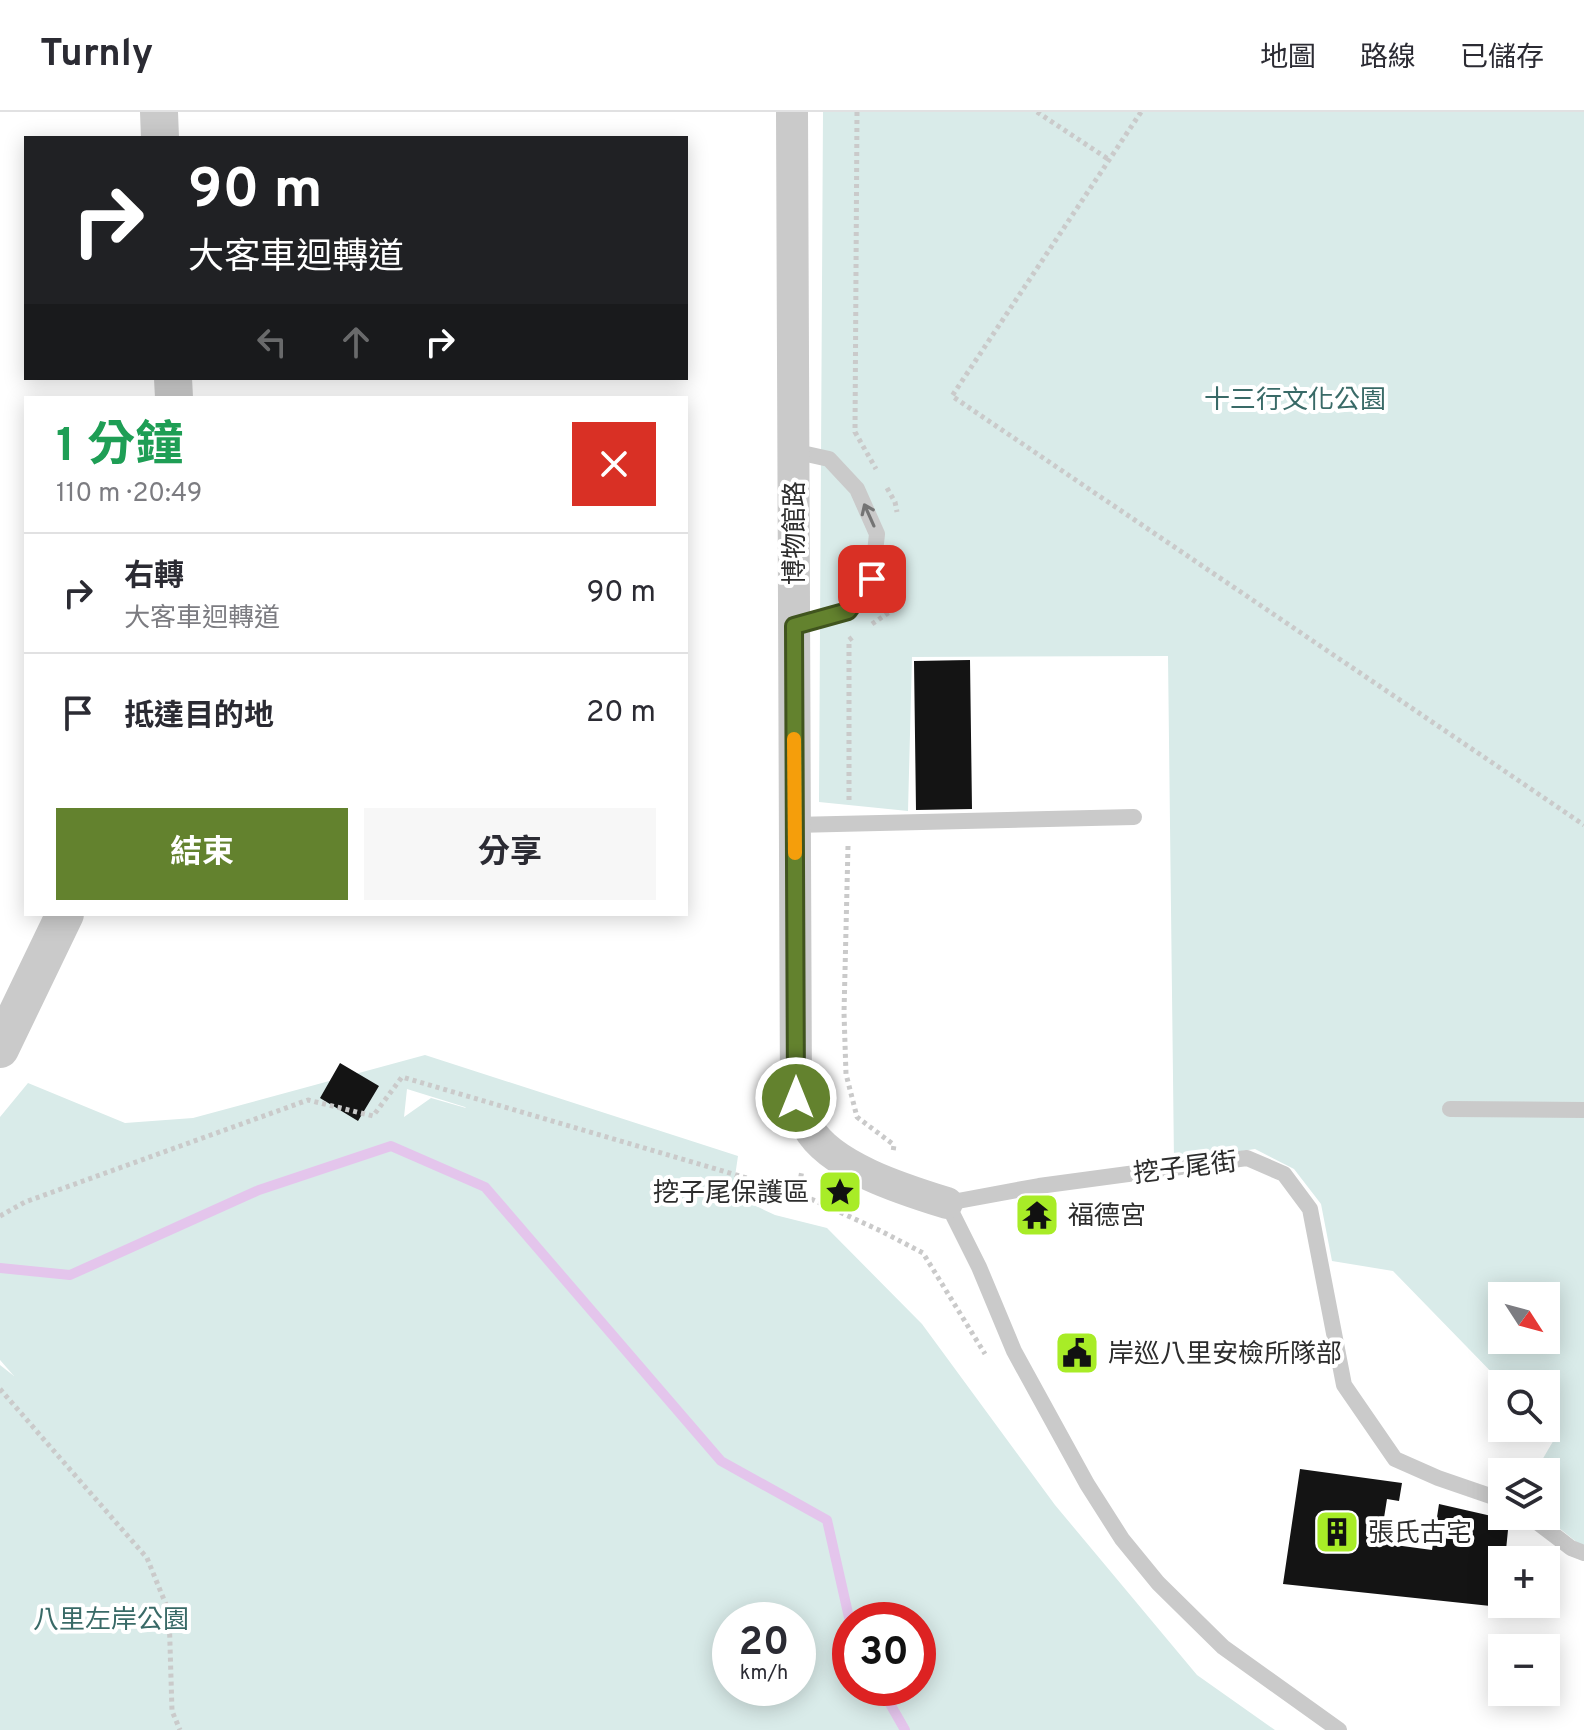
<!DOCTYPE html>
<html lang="zh-TW">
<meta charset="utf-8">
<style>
body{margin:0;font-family:Overpass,"Noto Sans TC",sans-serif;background:#f7f7f7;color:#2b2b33;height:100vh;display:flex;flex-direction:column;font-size:30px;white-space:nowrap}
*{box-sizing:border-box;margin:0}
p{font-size:26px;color:#7c7c81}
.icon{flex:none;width:44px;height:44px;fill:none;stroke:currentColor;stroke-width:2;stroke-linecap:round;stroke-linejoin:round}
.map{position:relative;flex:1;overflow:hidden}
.panel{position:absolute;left:24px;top:284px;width:664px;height:520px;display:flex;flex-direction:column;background:#fff;border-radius:0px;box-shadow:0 4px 20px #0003}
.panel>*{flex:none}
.banner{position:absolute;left:24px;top:24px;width:664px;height:244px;border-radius:0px;box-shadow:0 4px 20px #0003;background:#202124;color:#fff;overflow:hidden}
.needle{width:52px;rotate:126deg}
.controls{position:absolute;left:1488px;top:1170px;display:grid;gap:16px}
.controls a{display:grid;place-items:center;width:72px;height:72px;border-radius:0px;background:#fff;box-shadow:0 4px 20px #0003;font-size:40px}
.speed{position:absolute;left:712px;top:1490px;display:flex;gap:16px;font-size:40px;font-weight:700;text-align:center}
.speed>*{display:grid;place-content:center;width:104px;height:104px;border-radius:50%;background:#fff;box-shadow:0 4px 20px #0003;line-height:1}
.speed small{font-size:20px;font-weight:400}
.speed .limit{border:12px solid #d22;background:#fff;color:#111}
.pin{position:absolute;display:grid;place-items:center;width:68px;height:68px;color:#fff;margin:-34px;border-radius:16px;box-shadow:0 4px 12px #0006}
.me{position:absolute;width:88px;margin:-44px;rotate:0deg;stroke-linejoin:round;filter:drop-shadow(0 0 6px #0008)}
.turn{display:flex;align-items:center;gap:28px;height:168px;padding:0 32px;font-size:36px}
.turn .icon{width:104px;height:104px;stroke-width:2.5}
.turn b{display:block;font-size:56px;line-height:68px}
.lanes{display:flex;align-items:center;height:76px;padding:0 32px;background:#0003;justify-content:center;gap:40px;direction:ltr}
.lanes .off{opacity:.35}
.round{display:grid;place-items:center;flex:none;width:84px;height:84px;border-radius:0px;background:#f7f7f7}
.headline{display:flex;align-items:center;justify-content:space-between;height:136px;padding:0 32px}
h1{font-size:48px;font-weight:700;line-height:60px;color:#1e9e55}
.button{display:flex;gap:16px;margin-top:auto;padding:16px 32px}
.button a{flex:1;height:92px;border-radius:0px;background:#63822e;color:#fff;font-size:32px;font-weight:700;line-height:92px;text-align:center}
.button a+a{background:#f7f7f7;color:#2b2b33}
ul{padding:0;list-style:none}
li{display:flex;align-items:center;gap:24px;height:120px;padding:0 32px;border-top:2px solid #e1e1e2}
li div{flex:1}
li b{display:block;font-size:30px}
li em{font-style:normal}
header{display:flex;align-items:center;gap:48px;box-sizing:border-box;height:112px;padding:0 40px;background:#fff;border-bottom:2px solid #e1e1e2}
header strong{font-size:38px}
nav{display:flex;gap:44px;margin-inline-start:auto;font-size:28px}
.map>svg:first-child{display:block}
</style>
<header>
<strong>Turnly</strong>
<nav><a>地圖</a><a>路線</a><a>已儲存</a></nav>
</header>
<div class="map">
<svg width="1584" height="1618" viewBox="0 0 1584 1618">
<rect width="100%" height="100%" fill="#fff"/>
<path fill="#d9ebe9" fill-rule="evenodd" d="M 823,0 L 1584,0 L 1584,1433 L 1579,1432 L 1544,1404 L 1546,1360 L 1535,1360 L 1555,1326 L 1546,1316 L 1546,1272 L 1503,1272 L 1393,1159 L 1332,1149 L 1321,1092 L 1294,1057 L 1255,1037 L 1174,1049 L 1168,544 L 912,545 L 908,699 L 819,690 ZM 1502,1184 L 1546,1184 L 1546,1228 L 1502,1228 Z
M 425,943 L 738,1044 L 733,1078 L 711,1073 L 775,1103 L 827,1116 L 922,1212 L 1055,1393 L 1197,1563 L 1275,1618 L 0,1618 L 0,1253 L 14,1264 L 0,1248 L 0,1005 L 28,971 L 125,1011 L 193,1006 ZM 407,977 L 465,995 L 466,996 L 431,986 L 404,1005 ZM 730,1508 L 798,1508 L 798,1576 L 730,1576 ZM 850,1508 L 918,1508 L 918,1576 L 850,1576 Z"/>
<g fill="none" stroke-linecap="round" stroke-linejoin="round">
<path stroke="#e4c5ec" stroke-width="10" d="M 0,1156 L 70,1163 L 259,1078 L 391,1034 L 485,1075 L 721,1349 L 827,1408 L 850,1510
M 881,1576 L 905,1618"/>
</g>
<path fill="#141414" d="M 970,548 L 972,697 L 916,698 L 914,549 Z
M 340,951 L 379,974 L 358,1009 L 320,986 Z
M 1300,1357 L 1402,1371 L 1399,1389 L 1387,1387 L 1380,1431 L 1432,1438 L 1439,1392 L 1509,1408 L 1505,1448 L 1502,1448 L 1500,1495 L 1283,1472 Z"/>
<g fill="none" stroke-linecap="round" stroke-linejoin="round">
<path stroke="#cacaca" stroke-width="5" stroke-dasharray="4 4" stroke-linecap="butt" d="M 857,0 L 855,320 L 876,357
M 1037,0 L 1108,47
M 1141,0 L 952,284 L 1584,713
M 887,376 L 895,390 L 897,400
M 872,512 L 891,499 L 904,454 L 902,442
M 849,688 L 849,528 L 854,524
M 848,734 L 844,901 L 846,962 L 857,1005 L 894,1033 L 893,1040
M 798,1081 L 802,1058
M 0,1104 L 25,1090 L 308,988 L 373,1004 L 402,965 L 798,1081 L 881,1119 L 923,1141 L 985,1242
M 0,1277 L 147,1446 L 169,1500 L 172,1599 L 180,1618"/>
<path stroke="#cacaca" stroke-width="16" d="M 793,339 L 829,347 L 857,377 L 877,422 L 872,467 L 848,499 L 794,514
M 794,713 L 1134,705
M 1450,997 L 1584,998
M 1529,1404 L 1571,1436 L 1584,1441
M 1339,1618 L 1223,1535 L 1158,1471 L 1122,1427 L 1087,1372 L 1014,1239 L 979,1155 L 947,1091 L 1039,1074 L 1247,1046 L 1284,1062 L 1310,1097 L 1344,1273 L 1395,1347 L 1438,1366 L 1502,1388"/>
<path stroke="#cacaca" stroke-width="32" d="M 792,0 L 796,986 C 800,995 803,1006 808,1015 C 830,1055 905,1078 947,1091"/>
<path stroke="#cacaca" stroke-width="38" d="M 159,0 L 160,26
M 173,266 L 174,286
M 0,937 L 65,802"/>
</g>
<defs><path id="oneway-shaft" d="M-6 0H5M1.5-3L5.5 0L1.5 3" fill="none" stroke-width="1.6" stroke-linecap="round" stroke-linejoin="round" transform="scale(2)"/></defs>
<use stroke="#747474" href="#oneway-shaft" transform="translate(869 403) rotate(-114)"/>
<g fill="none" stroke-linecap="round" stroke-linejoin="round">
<g stroke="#40541e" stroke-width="20">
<path id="route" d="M 796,986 L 794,514 L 848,499 L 872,467"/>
</g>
<use href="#route" stroke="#63822e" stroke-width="14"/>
<path stroke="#f59e0b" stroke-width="14" d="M 794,627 L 795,741"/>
</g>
<defs>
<g id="sight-square" transform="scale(2.3)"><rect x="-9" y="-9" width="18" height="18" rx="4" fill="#a8ec27" stroke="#fff"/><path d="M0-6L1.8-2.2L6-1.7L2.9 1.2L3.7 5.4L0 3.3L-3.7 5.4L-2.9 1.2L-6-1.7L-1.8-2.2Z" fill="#111"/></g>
<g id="temple-square" transform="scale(2.3)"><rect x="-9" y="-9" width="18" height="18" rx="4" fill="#a8ec27" stroke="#fff"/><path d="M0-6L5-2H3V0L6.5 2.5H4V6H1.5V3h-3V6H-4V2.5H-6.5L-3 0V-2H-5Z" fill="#111"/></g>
<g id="civic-square" transform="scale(2.3)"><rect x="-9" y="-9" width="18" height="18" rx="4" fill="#a8ec27" stroke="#fff"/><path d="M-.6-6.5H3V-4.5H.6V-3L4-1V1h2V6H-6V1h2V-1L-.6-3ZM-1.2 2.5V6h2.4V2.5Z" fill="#111"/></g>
<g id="building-square" transform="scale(2.3)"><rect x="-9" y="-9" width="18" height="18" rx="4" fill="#a8ec27" stroke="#fff"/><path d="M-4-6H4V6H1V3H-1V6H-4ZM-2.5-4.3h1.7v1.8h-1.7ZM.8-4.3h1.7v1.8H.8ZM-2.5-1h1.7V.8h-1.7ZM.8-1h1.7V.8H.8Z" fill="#111"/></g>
</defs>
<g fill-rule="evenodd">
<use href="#sight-square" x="840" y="1080"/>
<use href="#temple-square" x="1037" y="1103"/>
<use href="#civic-square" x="1077" y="1241"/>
<use href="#building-square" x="1337" y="1420"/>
</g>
<g text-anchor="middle" stroke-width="8" stroke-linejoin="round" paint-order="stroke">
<g font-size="26" fill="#396a67" stroke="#fff">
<text x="1295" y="296">十三行文化公園</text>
<text x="111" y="1516">八里左岸公園</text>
</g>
<g font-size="26" fill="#2d2d2d" stroke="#fff">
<text transform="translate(794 421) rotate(-90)" y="9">博物館路</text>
<text transform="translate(1185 1055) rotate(-7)" y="9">挖子尾街</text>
</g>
<g font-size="26" fill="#2d2d2d" stroke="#fff" text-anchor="start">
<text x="809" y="1089" text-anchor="end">挖子尾保護區</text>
<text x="1068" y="1112">福德宮</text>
<text x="1108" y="1250">岸巡八里安檢所隊部</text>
<text x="1368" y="1429">張氏古宅</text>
</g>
</g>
</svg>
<div class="controls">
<a><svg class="needle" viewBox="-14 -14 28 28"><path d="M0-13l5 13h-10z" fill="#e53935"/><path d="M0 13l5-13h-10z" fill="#7c7c81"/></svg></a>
<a><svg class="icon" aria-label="search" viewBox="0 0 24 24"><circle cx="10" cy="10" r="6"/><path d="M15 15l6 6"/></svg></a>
<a><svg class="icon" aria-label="layers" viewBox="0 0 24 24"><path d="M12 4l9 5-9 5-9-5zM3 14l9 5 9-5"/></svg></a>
<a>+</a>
<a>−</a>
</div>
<div class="speed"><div>20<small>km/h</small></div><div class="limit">30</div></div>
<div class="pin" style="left:872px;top:467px;background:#d93025"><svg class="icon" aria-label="arrive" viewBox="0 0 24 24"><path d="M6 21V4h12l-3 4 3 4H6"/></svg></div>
<svg class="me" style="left:796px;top:986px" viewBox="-20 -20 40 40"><circle r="17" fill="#63822e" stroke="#fff" stroke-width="3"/><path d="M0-11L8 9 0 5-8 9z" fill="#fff"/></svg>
<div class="banner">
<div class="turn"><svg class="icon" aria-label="right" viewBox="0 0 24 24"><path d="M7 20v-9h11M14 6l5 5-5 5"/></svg><div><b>90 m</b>大客車迴轉道</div></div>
<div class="lanes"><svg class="icon off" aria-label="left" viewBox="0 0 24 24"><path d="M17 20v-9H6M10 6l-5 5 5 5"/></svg><svg class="icon off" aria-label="ahead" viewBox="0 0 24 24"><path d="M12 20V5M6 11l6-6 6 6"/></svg><svg class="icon" aria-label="right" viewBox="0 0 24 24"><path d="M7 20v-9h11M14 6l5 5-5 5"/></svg></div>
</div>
<section class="panel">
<div class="headline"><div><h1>1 分鐘</h1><p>110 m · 20:49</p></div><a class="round" style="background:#d93025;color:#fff"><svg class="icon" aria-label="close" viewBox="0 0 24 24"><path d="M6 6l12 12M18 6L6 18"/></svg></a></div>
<ul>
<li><svg class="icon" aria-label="right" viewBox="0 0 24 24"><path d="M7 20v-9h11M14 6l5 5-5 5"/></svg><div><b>右轉</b><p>大客車迴轉道</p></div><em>90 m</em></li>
<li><svg class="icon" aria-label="arrive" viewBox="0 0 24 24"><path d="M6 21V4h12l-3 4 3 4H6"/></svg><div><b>抵達目的地</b></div><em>20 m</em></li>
</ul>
<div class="button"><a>結束</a><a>分享</a></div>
</section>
</div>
